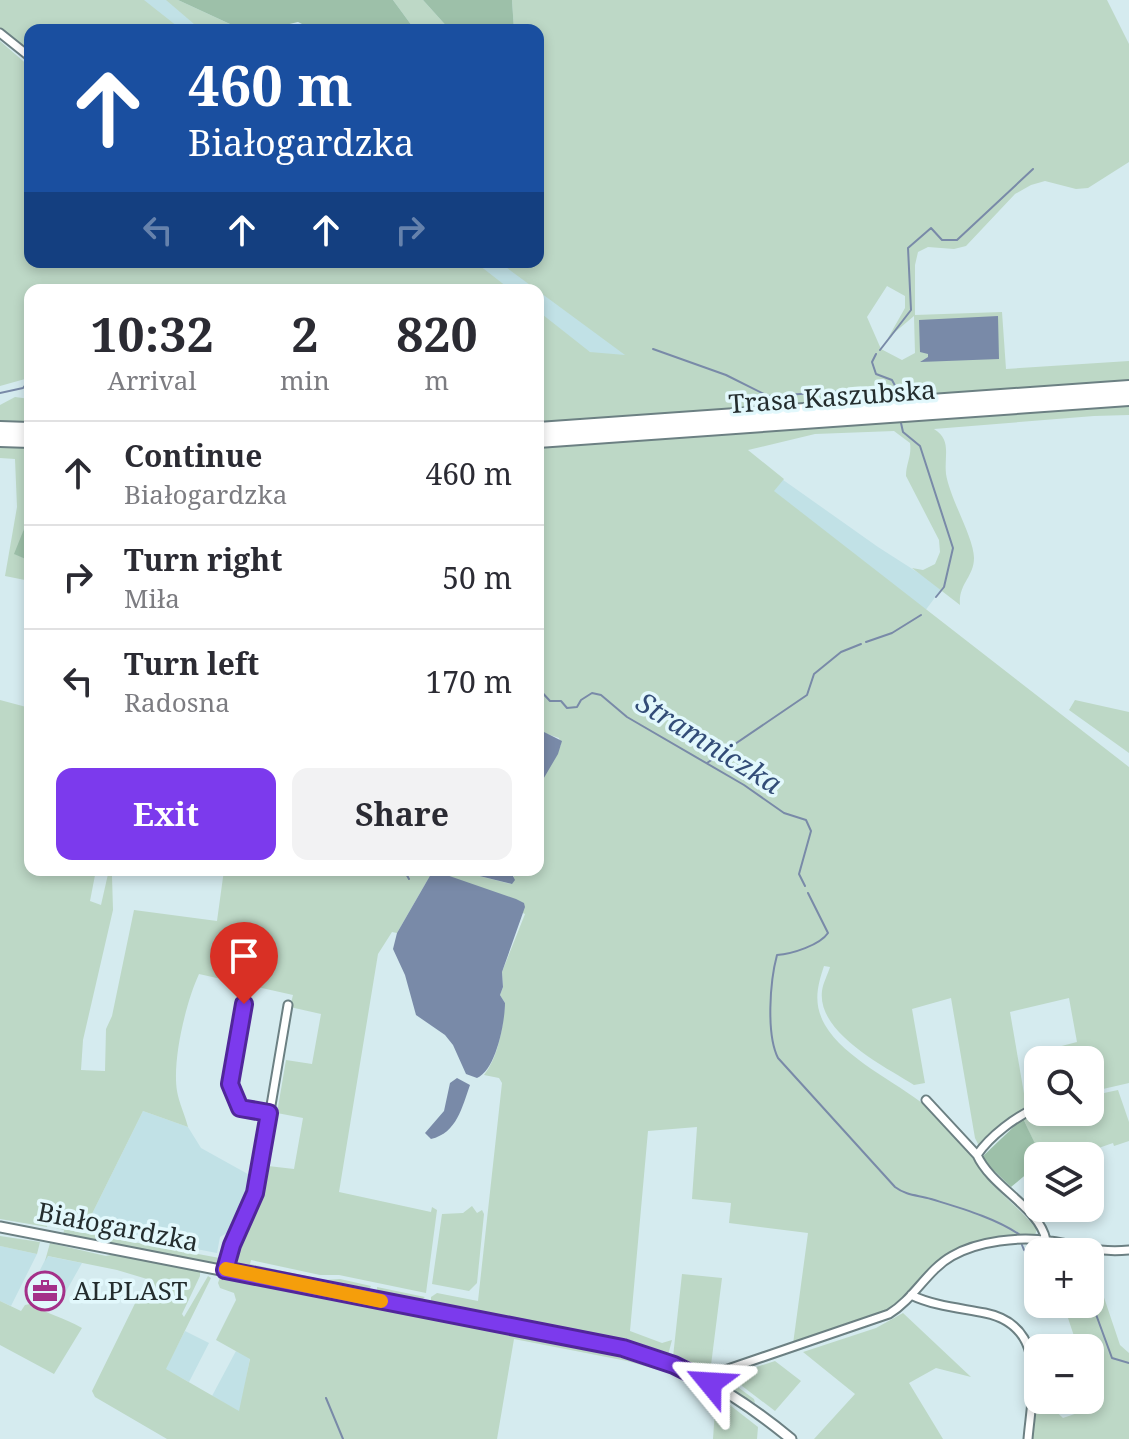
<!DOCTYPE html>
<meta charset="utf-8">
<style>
body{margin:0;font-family:"Noto Serif",serif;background:#f2f2f3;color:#2b2b33;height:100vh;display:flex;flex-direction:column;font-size:30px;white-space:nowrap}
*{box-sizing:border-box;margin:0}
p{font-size:26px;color:#7c7c81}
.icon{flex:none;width:44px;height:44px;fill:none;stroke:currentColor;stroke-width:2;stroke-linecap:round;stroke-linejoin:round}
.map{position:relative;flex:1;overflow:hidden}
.panel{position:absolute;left:24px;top:284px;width:520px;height:592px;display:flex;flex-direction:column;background:#fff;border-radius:16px;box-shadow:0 4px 12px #0003}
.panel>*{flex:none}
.hud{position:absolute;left:24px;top:24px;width:520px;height:244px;border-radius:16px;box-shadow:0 4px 12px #0003;background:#1a4fa0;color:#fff;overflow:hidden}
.controls{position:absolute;left:1024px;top:1046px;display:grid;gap:16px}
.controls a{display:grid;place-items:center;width:80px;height:80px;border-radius:16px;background:#fff;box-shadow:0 4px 12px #0003;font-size:40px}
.pin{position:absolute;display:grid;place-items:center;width:68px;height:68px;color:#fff;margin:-82px -34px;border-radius:50% 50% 50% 0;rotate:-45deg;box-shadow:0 0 8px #0007}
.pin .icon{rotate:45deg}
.me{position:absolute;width:88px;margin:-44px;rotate:297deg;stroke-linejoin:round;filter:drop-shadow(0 0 6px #0008)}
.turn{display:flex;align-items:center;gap:28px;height:168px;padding:0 32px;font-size:36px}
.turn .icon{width:104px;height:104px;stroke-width:2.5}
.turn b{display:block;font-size:56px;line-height:68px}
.lanes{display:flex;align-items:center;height:76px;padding:0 32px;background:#0003;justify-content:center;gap:40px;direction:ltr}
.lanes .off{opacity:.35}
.eta{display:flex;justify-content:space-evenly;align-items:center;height:136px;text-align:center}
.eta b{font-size:48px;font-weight:700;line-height:56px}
.cta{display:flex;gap:16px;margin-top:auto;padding:16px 32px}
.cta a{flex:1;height:92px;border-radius:16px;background:#7c3aed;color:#fff;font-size:32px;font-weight:700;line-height:92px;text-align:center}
.cta a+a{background:#f2f2f3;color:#2b2b33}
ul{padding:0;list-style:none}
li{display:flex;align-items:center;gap:24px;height:104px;padding:0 32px;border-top:2px solid #e1e1e2}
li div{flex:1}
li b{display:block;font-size:30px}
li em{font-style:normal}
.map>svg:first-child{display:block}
</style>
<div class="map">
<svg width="1129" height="1439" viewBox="0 0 1129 1439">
<rect width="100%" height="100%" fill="#d5ebef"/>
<path fill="#c1e1e6" d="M 128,0 L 172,0 L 221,30 L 163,30 Z
M 461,262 L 523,262 L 779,477 L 878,547 L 942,588 L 919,619 L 629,386 L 591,352 L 584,351 L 538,322 L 538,290 L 497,290 Z
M 143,1111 L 188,1127 L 201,1148 L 255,1178 L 244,1212 L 232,1230 L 220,1237 L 217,1253 L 85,1228 Z
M 0,1246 L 37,1254 L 11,1306 L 0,1301 Z
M 47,1256 L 82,1263 L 59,1304 L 52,1306 L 33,1295 L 31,1288 Z
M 185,1331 L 209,1343 L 189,1382 L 165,1369 Z
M 236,1351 L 250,1358 L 240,1412 L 212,1396 Z"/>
<path fill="#bdd8c6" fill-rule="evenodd" d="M 0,0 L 144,0 L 182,30 L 30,30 L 30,53 L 0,30 Z
M 166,0 L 178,0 L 243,30 L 201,30 Z
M 393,0 L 423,0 L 450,30 L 415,30 Z
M 512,0 L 1107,0 L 1129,44 L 1129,162 L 1088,188 L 1076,189 L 1045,181 L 1031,185 L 1015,194 L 966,246 L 954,249 L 928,247 L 918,252 L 915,265 L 915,315 L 1002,312 L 1006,369 L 1129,361 L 1129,415 L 1094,416 L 934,429 C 952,440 944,455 946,474 C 950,499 974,538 974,558 C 974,577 958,584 960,605 L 912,568 L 923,570 L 935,564 L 940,552 L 939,540 L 906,476 C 906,463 912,456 910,443 L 894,431 L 815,434 L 748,450 L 784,479 L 774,491 L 1129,767 L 1129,1083 L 1090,1092 L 1090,1060 L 1052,1060 L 1050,1049 L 1077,1042 L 1069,998 L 1010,1012 L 1027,1111 L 979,1146 L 975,1138 L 951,998 L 912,1009 L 925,1083 L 914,1085 C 884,1066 817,1033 822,991 C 823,983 828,974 830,967 L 824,966 C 817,987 813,1004 825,1025 C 844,1058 896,1082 926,1106 C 942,1120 960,1138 973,1156 C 978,1162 980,1170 986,1177 C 1002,1196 1022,1210 1037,1230 L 1034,1237 C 990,1237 959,1239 927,1272 C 917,1282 908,1295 897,1304 C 877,1319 819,1336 793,1344 L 808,1233 L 729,1223 L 731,1203 L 692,1199 L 697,1127 L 648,1131 L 630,1331 L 662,1343 L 672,1340 L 668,1355 L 662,1357 L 663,1354 L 600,1337 L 431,1305 L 431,1297 L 437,1293 L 478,1301 L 502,1083 L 499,1078 L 484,1075 C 499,1056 503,1026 505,1003 L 500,995 L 503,987 L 502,972 L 525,914 L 435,872 L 431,874 L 397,933 L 392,932 L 378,954 L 339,1192 L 431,1212 L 432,1207 L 437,1210 L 426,1293 L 339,1275 L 320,1275 L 251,1260 L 250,1264 L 325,1280 L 340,1279 L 371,1286 L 366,1295 L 232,1266 L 232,1261 C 239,1255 242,1242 240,1233 L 258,1194 L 262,1175 L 268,1166 L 294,1169 L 303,1118 L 277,1113 L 286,1060 L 312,1064 L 321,1014 L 290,1007 L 293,995 L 199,974 C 186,1002 172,1060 177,1091 C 179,1103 185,1115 188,1127 L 143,1111 L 85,1228 L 48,1221 L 47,1227 L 0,1219 L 0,700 L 30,708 L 30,870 L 96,870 L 90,901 L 101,905 L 108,874 L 112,876 L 113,910 L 83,1040 L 81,1070 L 105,1071 L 106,1029 L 112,1016 L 134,910 L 217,921 L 224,870 L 455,870 L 511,884 L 514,876 L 510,870 L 538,870 L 538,788 L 561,745 L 559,738 L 538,731 L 538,311 L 590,352 L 625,355 L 499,262 L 538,262 L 538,30 L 514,30 ZM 887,286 L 905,296 L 905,308 L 888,338 L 914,316 L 915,353 L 902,360 L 881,349 L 867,317 Z
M 0,41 L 30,67 L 30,262 L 475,262 L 511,290 L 30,290 L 30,371 L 25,379 L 0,386 Z
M 15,397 L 30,399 L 30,459 L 24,459 C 42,484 25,529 15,554 L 30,561 L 30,581 L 5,576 L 17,507 L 15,459 L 0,458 L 0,405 Z
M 1075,700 L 1129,712 L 1129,753 L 1069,710 Z
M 1118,1090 L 1129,1122 L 1129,1141 L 1114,1146 L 1113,1143 L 1090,1151 L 1093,1162 L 1090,1163 L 1090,1156 L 1040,1156 L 1023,1118 L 1038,1111 L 1090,1112 L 1090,1096 Z
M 472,1206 L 477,1213 L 482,1210 L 484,1214 L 477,1283 L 469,1291 L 432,1284 L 442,1214 L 463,1213 Z
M 52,1227 L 225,1259 L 221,1264 L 211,1264 L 63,1236 L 64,1230 Z
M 0,1236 L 40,1242 L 37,1254 L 0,1246 Z
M 50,1243 L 106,1256 L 120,1253 L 200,1269 L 200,1276 L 182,1314 L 184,1317 L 208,1276 L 211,1278 L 166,1369 L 239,1411 L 250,1359 L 216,1340 L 236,1300 L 234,1293 L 220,1288 L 218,1283 L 220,1277 L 229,1274 L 630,1353 L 673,1367 L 719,1391 L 717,1395 L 758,1427 L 757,1439 L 713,1439 L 716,1395 L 672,1374 L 627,1361 L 514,1339 L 497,1439 L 167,1439 L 95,1397 L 92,1391 L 147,1279 L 117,1270 L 48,1256 L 45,1261 Z
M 1090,1256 L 1120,1345 L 1129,1353 L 1129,1439 L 1032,1439 L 1037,1400 L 1046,1402 L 1063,1418 L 1086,1410 L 1094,1398 L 1090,1385 L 1090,1348 L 1078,1348 L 1064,1306 L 1090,1304 Z
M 682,1274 L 722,1278 L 711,1365 L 719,1369 C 703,1374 684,1371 673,1357 Z
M 377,1287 L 425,1297 L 417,1304 L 378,1297 Z
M 0,1301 L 21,1311 L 25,1305 L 30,1304 C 49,1315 63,1317 82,1328 L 54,1374 L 0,1345 Z
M 903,1313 L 971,1377 L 936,1368 L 909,1383 L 943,1439 L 814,1439 L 855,1394 L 803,1352 L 876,1328 Z
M 775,1361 L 801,1381 L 775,1411 L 729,1376 Z
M 720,1374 L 754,1399 L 755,1403 L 717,1383 L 716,1378 Z"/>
<path fill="#9dc0a9" d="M 178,0 L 393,0 L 415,30 L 314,30 L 298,22 L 264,30 L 243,30 Z
M 423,0 L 512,0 L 514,30 L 450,30 Z
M 30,514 L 30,561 L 14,554 Z
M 1023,1118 C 1042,1161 1049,1156 1011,1187 L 981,1158 Z"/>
<path fill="#798aa8" d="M 998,316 L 999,359 L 920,362 L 928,357 L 928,354 L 920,352 L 919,320 Z
M 540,730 L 562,741 L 558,754 L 538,788 L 538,731 Z
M 455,870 L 510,870 L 515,880 L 512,884 Z
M 435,871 L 516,899 L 524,903 L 525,907 L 502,972 L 503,987 L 500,995 L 505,1003 C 505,1022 496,1070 477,1078 L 466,1074 L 453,1045 L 445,1035 L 416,1015 L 405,975 L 393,949 L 397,933 L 431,874 Z
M 457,1078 L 470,1085 C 462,1107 457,1133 431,1139 L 425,1133 L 444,1111 L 450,1083 Z"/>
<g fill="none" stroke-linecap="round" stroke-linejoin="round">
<path stroke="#798aa8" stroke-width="2" d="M 653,349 L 726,375 L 768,396 L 897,388
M 880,350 L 911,310 L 908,248 L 931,228 L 942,240 L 957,240 L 1033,169
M 876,354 L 872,362 L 876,374 L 892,380 L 899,393
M 0,393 L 23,388 L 30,379
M 901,423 L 903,432 L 920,446 L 953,548 L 944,587 L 936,597
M 866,642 L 892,633 L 921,615
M 538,688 L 550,701 L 561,701 L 567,708 L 577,707 L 581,700 L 592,693 L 601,695 L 627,717 L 744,785 L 784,813 L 806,820 L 811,831 L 799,874 L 805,886
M 707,763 L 807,695 L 814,674 L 841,652 L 861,644
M 404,870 L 409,879
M 808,893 L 828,933 C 820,945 792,954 777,955 C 770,981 766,1034 778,1058 L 895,1187 C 907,1196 918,1195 931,1199 C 960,1208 996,1218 1020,1235
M 1022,1245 L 1024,1250 L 1038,1256
M 325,1283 L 368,1292
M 379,1294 L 412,1300
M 1090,1298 L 1112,1358 L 1129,1363
M 326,1398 L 343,1439"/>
<g stroke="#6c8083" stroke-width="11">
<path id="street" d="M 0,33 L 30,57
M 245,996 L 230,1084 L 240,1108 L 269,1113
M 926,1100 L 977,1155
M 1038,1107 C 1016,1116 990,1136 977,1155 C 992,1188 1039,1207 1046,1240
M 225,1270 L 232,1245 L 258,1182 L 288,1005
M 911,1295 C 934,1306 960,1308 985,1313 C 1049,1326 1032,1392 1028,1439
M 705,1380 L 719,1372 L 889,1314 C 914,1299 927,1270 952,1256 C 978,1241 1020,1236 1050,1241 C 1081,1245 1095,1253 1129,1250"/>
</g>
<g stroke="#6c8083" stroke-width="13">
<path id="secondary" d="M 0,1227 L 631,1350 C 690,1366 744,1400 791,1439"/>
</g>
<g stroke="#6c8083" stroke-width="16">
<path id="highway" d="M 0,428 L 30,429
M 538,429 L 1129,387
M 0,440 L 30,441
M 538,441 L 1129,399"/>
</g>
<use href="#street" stroke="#fff" stroke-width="7"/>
<use href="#secondary" stroke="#fff" stroke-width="9"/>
<use href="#highway" stroke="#fff" stroke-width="12"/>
</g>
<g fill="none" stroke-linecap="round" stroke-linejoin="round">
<g stroke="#51269a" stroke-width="20">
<path id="route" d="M 244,1004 L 230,1084 L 240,1108 L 269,1113 L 255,1193 L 232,1245 L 225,1270 L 623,1348 L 674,1365 L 710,1383"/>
</g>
<use href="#route" stroke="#7c3aed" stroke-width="14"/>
<path stroke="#f59e0b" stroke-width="14" d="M 226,1269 L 381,1301"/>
</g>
<defs>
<g id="office-ring" transform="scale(2)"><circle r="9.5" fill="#e2f8fc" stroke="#a43089" stroke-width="1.5"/><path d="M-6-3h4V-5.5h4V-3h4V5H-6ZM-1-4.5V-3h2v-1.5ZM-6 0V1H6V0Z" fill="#a43089"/></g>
</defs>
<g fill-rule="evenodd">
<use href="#office-ring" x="45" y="1291"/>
</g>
<g text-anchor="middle" stroke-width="7" stroke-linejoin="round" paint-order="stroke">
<g font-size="26" fill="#242d2e" stroke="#e2f8fc">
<text transform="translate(832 397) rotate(-4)" y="9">Trasa Kaszubska</text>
<text transform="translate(118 1227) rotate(11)" y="9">Białogardzka</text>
</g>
<g font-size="26" fill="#242d2e" stroke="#e2f8fc" text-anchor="start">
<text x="73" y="1300">ALPLAST</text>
</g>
<g font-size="28" font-style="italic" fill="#324c77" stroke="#e2f8fc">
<text transform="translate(709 743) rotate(32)" y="10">Stramniczka</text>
</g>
</g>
</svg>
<div class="controls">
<a><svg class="icon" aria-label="search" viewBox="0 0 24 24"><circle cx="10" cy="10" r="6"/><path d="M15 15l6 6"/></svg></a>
<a><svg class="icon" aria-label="layers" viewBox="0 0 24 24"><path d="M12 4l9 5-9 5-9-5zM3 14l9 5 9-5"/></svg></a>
<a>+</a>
<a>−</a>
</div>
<div class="pin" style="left:244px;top:1004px;background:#d93025"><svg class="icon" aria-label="arrive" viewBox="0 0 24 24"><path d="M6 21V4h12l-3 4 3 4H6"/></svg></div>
<svg class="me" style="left:710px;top:1383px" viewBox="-20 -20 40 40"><path d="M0-17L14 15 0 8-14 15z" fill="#7c3aed" stroke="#fff" stroke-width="4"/></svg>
<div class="hud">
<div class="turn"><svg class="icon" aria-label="ahead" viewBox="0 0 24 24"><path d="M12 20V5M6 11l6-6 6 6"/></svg><div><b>460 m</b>Białogardzka</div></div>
<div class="lanes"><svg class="icon off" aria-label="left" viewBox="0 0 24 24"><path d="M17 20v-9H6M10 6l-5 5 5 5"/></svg><svg class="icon" aria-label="ahead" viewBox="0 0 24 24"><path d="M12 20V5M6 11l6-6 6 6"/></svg><svg class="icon" aria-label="ahead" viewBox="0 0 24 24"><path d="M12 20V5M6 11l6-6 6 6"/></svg><svg class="icon off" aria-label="right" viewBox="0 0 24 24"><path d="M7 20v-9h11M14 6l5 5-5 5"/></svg></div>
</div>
<section class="panel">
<div class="eta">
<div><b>10:32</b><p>Arrival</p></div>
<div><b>2</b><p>min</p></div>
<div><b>820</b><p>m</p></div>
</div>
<ul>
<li><svg class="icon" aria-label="ahead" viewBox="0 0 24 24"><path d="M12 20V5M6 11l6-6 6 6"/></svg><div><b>Continue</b><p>Białogardzka</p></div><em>460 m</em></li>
<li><svg class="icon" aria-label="right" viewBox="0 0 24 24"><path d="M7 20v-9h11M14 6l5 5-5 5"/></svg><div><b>Turn right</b><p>Miła</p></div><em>50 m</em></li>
<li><svg class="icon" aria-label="left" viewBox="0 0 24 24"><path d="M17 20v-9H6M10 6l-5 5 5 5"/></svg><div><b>Turn left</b><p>Radosna</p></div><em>170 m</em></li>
</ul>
<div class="cta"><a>Exit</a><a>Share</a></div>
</section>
</div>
